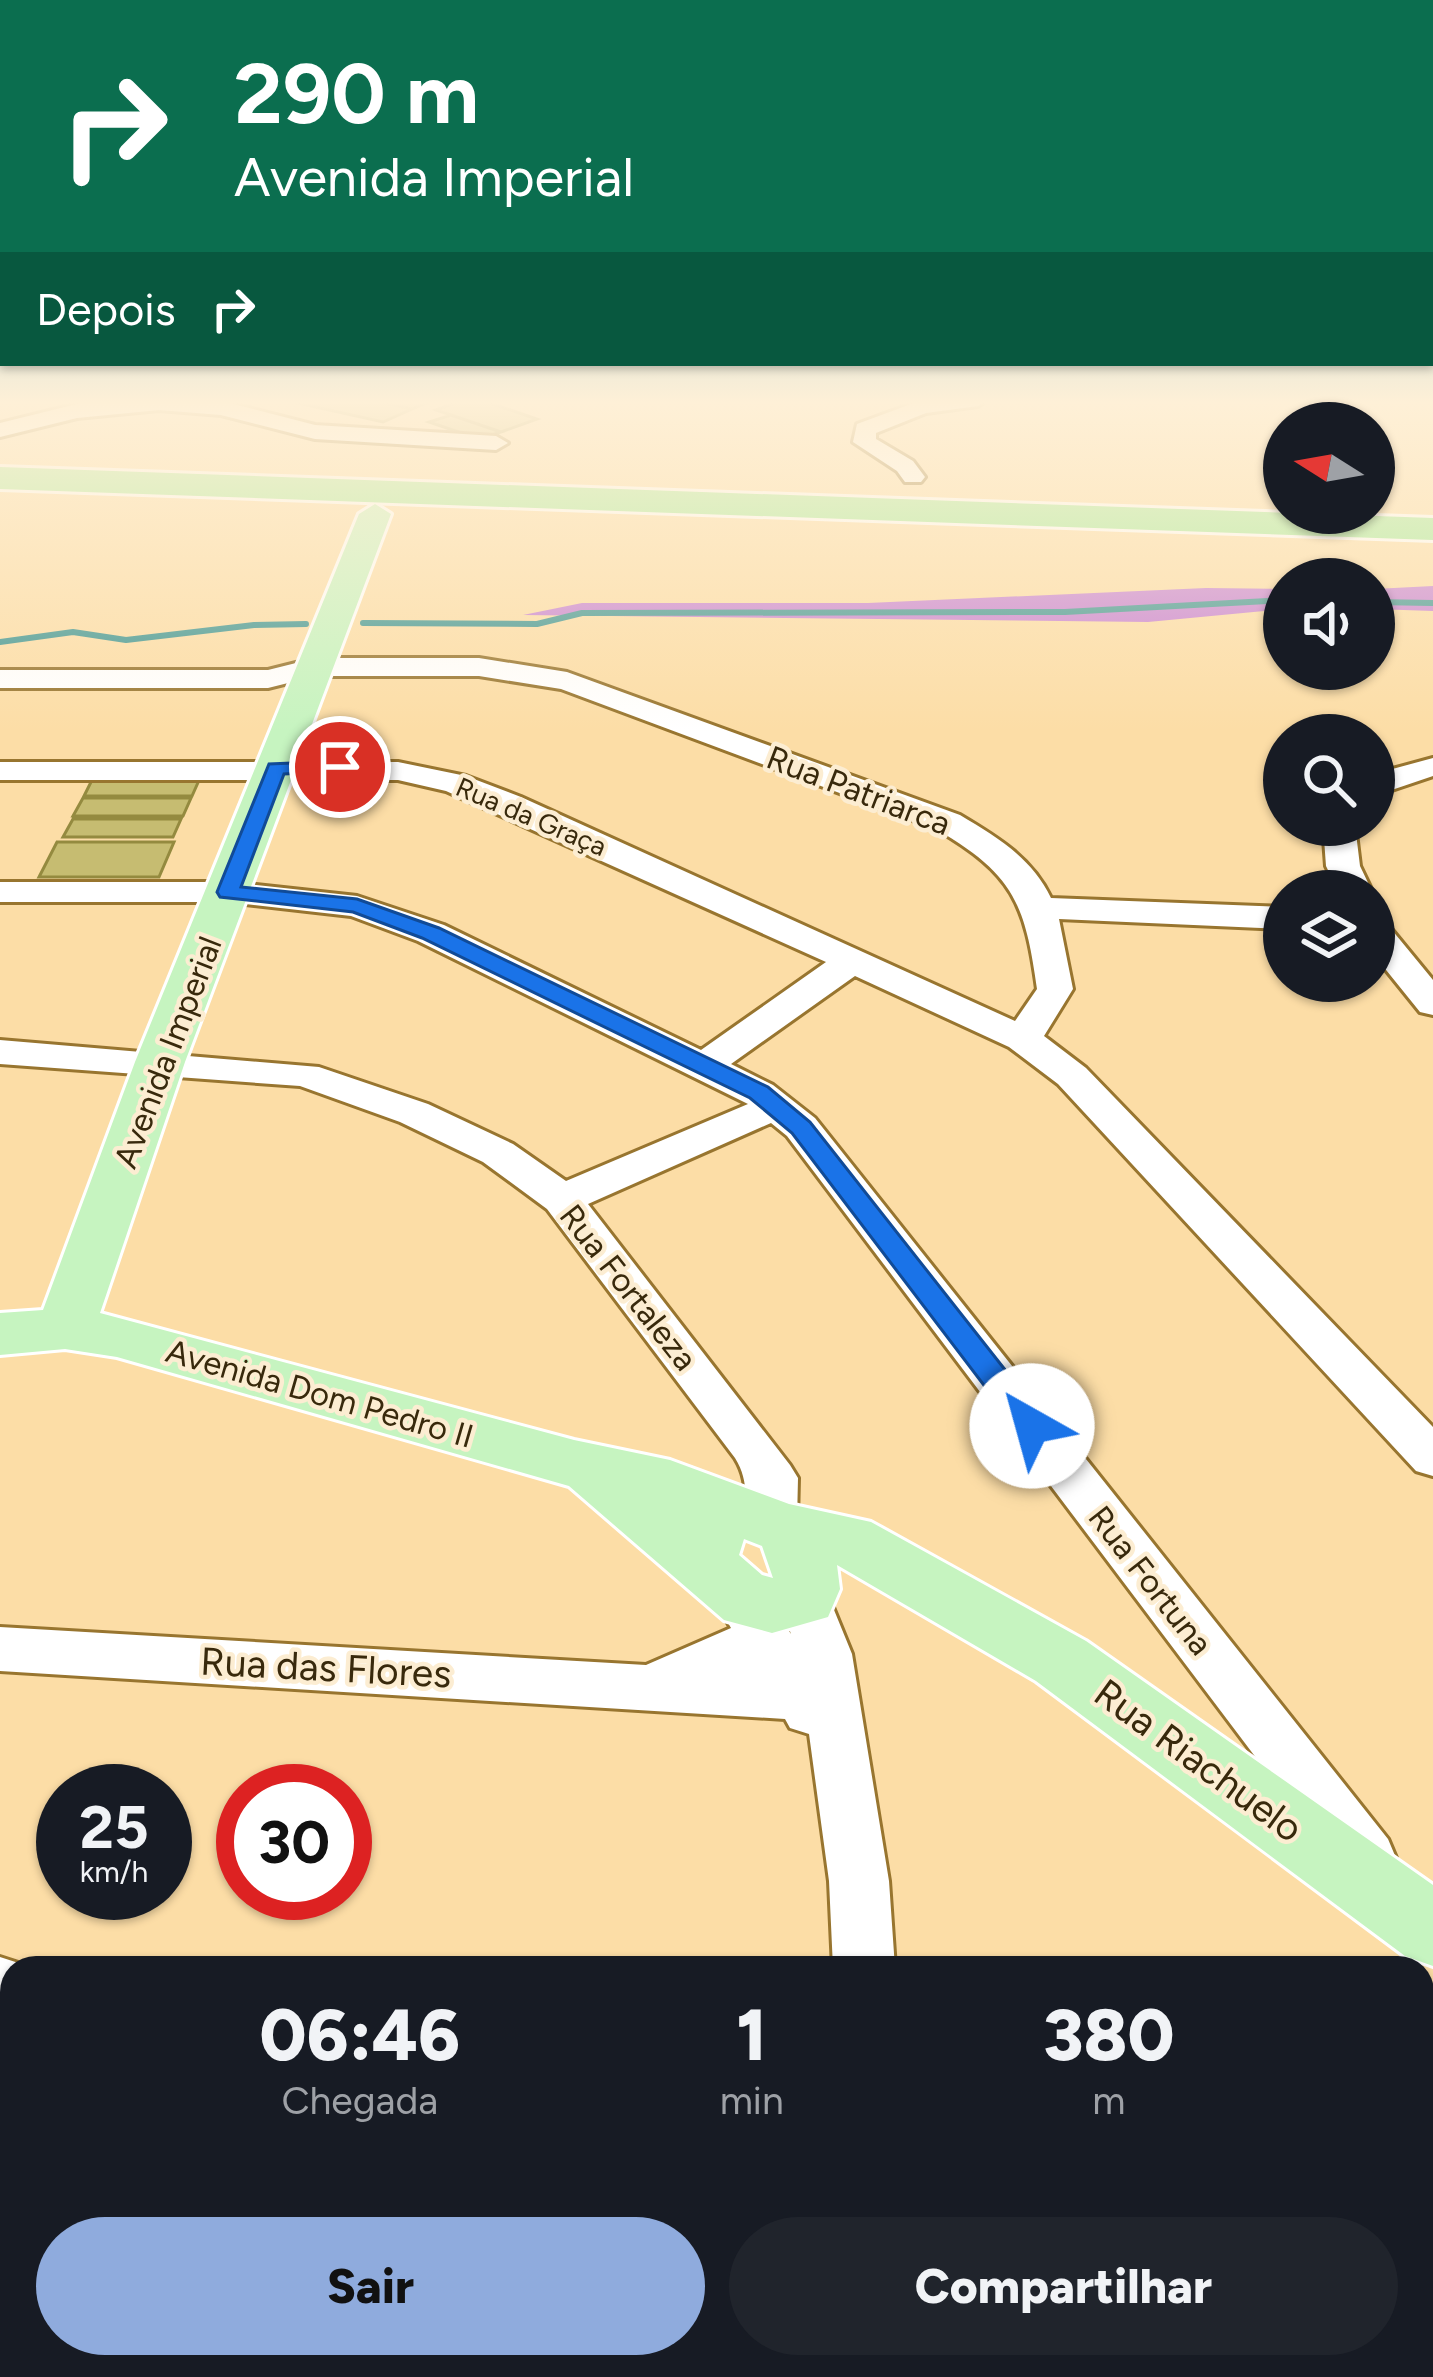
<!DOCTYPE html>
<html lang="pt">
<meta charset="utf-8">
<style>
body{margin:0;font-family:Figtree,sans-serif;background:#20242c;color:#f1f3f6;height:100vh;display:flex;flex-direction:column;font-size:45px;white-space:nowrap}
*{box-sizing:border-box;margin:0}
p{font-size:39px;color:#9ea1a6}
.icon{flex:none;width:66px;height:66px;fill:none;stroke:currentColor;stroke-width:2;stroke-linecap:round;stroke-linejoin:round}
.map{position:relative;flex:1;overflow:hidden}
.drawer{position:absolute;left:0px;top:1956px;width:1434px;height:423px;display:flex;flex-direction:column;background:#171b24;border-radius:36px 36px 0 0;box-shadow:0 3px 9px #0004}
.drawer>*{flex:none}
.guide{position:absolute;left:0px;top:0px;width:1434px;height:366px;box-shadow:0 3px 9px #0004;background:#0b6e4f;color:#fff;overflow:hidden}
.needle{width:78px;rotate:281deg}
.controls{position:absolute;left:1263px;top:402px;display:grid;gap:24px}
.controls a{display:grid;place-items:center;width:132px;height:132px;border-radius:50%;background:#171b24;box-shadow:0 3px 9px #0004;font-size:60px}
.speed{position:absolute;left:36px;top:1764px;display:flex;gap:24px;font-size:60px;font-weight:700;text-align:center}
.speed>*{display:grid;place-content:center;width:156px;height:156px;border-radius:50%;background:#171b24;box-shadow:0 3px 9px #0004;line-height:1}
.speed small{font-size:30px;font-weight:400}
.speed .limit{border:18px solid #d22;background:#fff;color:#111}
.pin{position:absolute;display:grid;place-items:center;width:102px;height:102px;color:#fff;margin:-51px;border:6px solid #fff;border-radius:50%;box-shadow:0 3px 12px #0007}
.me{position:absolute;width:132px;margin:-66px;rotate:322deg;stroke-linejoin:round;filter:drop-shadow(0 0 9px #0008)}
.turn{display:flex;align-items:center;gap:42px;height:252px;padding:0 36px;font-size:54px}
.turn .icon{width:156px;height:156px;stroke-width:2.5}
.turn b{display:block;font-size:84px;line-height:102px}
.then{display:flex;align-items:center;height:114px;padding:0 36px;background:#0003;gap:24px;font-size:45px}
.eta{display:flex;justify-content:space-evenly;align-items:center;height:204px;text-align:center}
.eta b{font-size:72px;font-weight:800;line-height:84px}
.primary-button{display:flex;gap:24px;margin-top:auto;padding:24px 36px}
.primary-button a{flex:1;height:138px;border-radius:72px;background:#8fabdd;color:#111;font-size:48px;font-weight:800;line-height:138px;text-align:center}
.primary-button a+a{background:#20242c;color:#f1f3f6}
.map>svg:first-child{display:block}
</style>
<div class="map">
<svg width="1433" height="2377" viewBox="0 0 1433 2377">
<rect width="100%" height="100%" fill="#fcdda6"/>
<path fill="#c781d3" d="M 1433,586 L 1433,611 L 1374,609 L 1374,589 Z
M 1206,588 L 1284,589 L 1284,609 L 1148,622 L 523,615 L 582,603 L 868,603 Z"/>
<g fill="none" stroke-linecap="round" stroke-linejoin="round">
<path stroke="#3e9592" stroke-width="6" d="M 1374,602 L 1433,603
M 363,623 L 537,624 L 582,613 L 1065,612 L 1284,600
M 0,642 L 73,632 L 126,640 L 254,625 L 306,624"/>
</g>
<path fill="#c6bc71" stroke="#948a3f" stroke-width="3" d="M 280,399 L 367,399 L 412,409 L 383,422 Z
M 367,399 L 425,399 L 431,401 L 412,409 Z
M 466,399 L 478,399 L 537,419 L 501,432 L 436,410 Z
M 451,415 L 501,432 L 479,439 L 429,422 Z
M 93,778 L 200,778 L 192,796 L 84,796 Z
M 83,798 L 191,798 L 183,816 L 73,816 Z
M 73,819 L 181,819 L 173,837 L 63,837 Z
M 57,842 L 174,842 L 159,877 L 39,877 Z"/>
<g fill="none" stroke-linecap="round" stroke-linejoin="round">
<g stroke="#98752f" stroke-width="6">
<path id="minor" d="M 128,399 L 222,401 L 315,425 L 496,436 L 508,443 L 496,450 L 315,439 L 221,415 L 159,410 L 77,418 L 0,437 L 0,423 L 77,404 Z
M 989,399 L 978,406 L 926,413 L 876,433 L 876,439 L 913,461 L 925,477 L 921,482 L 905,482 L 897,471 L 853,442 L 857,424 L 922,400 Z
M 316,658 L 479,658 L 567,672 L 960,815 C 997,837 1032,858 1051,898 L 1284,907 L 1284,929 L 1059,919 L 1073,989 L 1044,1036 L 1086,1068 L 1433,1427 L 1433,1476 L 1416,1471 L 1058,1084 L 1009,1047 L 855,976 L 731,1064 L 773,1085 L 815,1118 L 1388,1839 L 1396,1858 L 1388,1877 L 1367,1885 L 1346,1877 L 787,1136 L 771,1123 L 588,1204 L 790,1465 L 798,1478 L 797,1521 L 790,1535 L 772,1540 L 754,1535 C 740,1508 753,1487 735,1458 L 547,1209 L 483,1162 L 400,1122 L 300,1086 L 0,1064 L 0,1040 L 319,1067 L 428,1104 L 513,1144 L 566,1181 L 748,1104 L 418,941 L 351,916 L 228,902 L 0,902 L 0,882 L 228,882 L 357,896 L 444,925 L 701,1050 L 826,962 L 446,791 L 398,780 L 0,780 L 0,762 L 398,762 L 466,776 L 521,797 L 1015,1021 L 1037,989 C 1025,902 1013,874 936,829 L 561,689 L 479,676 L 316,676 L 268,688 L 0,688 L 0,670 L 268,670 Z
M 1433,758 L 1433,776 L 1374,796 L 1374,774 Z
M 1323,825 L 1355,825 L 1360,866 L 1372,891 L 1338,891 L 1326,866 Z
M 1374,921 L 1387,924 L 1433,980 L 1433,1015 L 1420,1012 L 1374,955 Z
M 804,1577 L 823,1583 L 852,1654 L 889,1881 L 895,1968 L 833,1968 L 829,1881 L 809,1734 L 790,1728 L 785,1719 L 0,1671 L 0,1627 L 646,1665 L 731,1628 L 715,1600 L 722,1585 C 762,1572 772,1605 791,1634 L 778,1598 L 785,1583 Z
M 0,1957 L 34,1968 L 12,1968 L 12,2018 L 0,2017 Z
M 1423,2351 L 1433,2377 L 1354,2377 L 1350,2367 L 1422,2367 Z
M 829,2367 L 901,2367 L 901,2377 L 829,2377 Z"/>
</g>
<g stroke="#fff" stroke-width="6">
<path id="major" d="M 375,504 L 391,514 L 185,1062 L 100,1313 L 574,1440 L 670,1460 L 789,1504 L 871,1522 L 1086,1641 L 1433,1885 L 1433,1966 L 1405,1956 L 1036,1681 L 837,1565 L 840,1589 L 828,1617 L 772,1633 L 724,1620 L 569,1486 L 117,1357 L 65,1349 L 0,1355 L 0,1313 L 43,1310 L 135,1062 L 359,514 ZM 744,1539 L 762,1546 L 773,1578 L 762,1575 L 739,1555 Z"/>
</g>
<g stroke="#fff" stroke-width="6">
<path id="highway" d="M 0,467 L 1433,518 L 1433,540 L 0,489 Z"/>
</g>
<use href="#minor" fill="#fff" fill-rule="evenodd"/>
<use href="#major" fill="#c6f4c0" fill-rule="evenodd"/>
<use href="#highway" fill="#a0ec96" fill-rule="evenodd"/>
</g>
<linearGradient id="sky" x2="0" y2="1"><stop stop-color="#65badc"/><stop offset="0.55" stop-color="#fef0d7"/><stop offset="1" stop-color="#fef0d7" stop-opacity="0"/></linearGradient>
<rect width="1433" height="732" fill="url(#sky)"/>
<path fill="#1a73e8" stroke="#114b97" stroke-width="3" d="M 340,761 L 351,767 L 348,771 L 284,774 L 241,887 L 357,899 L 439,928 L 768,1087 L 810,1122 L 1043,1418 L 1048,1426 L 1043,1434 L 1021,1434 L 792,1133 L 750,1098 L 422,938 L 353,912 L 220,897 L 217,892 L 269,764 Z"/>
<g text-anchor="middle" stroke-width="9" stroke-linejoin="round" paint-order="stroke">
<g font-size="27" fill="#38290c" stroke="#fcedd2">
<text transform="translate(531 817) rotate(23)" y="9">Rua da Graça</text>
</g>
<g font-size="33" fill="#38290c" stroke="#fcedd2">
<text transform="translate(859 790) rotate(21)" y="12">Rua Patriarca</text>
<text transform="translate(167 1052) rotate(-69)" y="12">Avenida Imperial</text>
<text transform="translate(629 1287) rotate(52)" y="12">Rua Fortaleza</text>
<text transform="translate(320 1393) rotate(16)" y="12">Avenida Dom Pedro II</text>
<text transform="translate(1151 1580) rotate(52)" y="12">Rua Fortuna</text>
</g>
<g font-size="39" fill="#38290c" stroke="#fcedd2">
<text transform="translate(326 1667) rotate(3)" y="14">Rua das Flores</text>
<text transform="translate(1199 1760) rotate(36)" y="14">Rua Riachuelo</text>
</g>
</g>
</svg>
<div class="controls">
<a><svg class="needle" viewBox="-14 -14 28 28"><path d="M0-13l5 13h-10z" fill="#e53935"/><path d="M0 13l5-13h-10z" fill="#9ea1a6"/></svg></a>
<a><svg class="icon" aria-label="sound" viewBox="0 0 24 24"><path d="M4 9h4l5-4v14l-5-4H4zM17 9q2 3 0 6"/></svg></a>
<a><svg class="icon" aria-label="search" viewBox="0 0 24 24"><circle cx="10" cy="10" r="6"/><path d="M15 15l6 6"/></svg></a>
<a><svg class="icon" aria-label="layers" viewBox="0 0 24 24"><path d="M12 4l9 5-9 5-9-5zM3 14l9 5 9-5"/></svg></a>
</div>
<div class="speed"><div>25<small>km/h</small></div><div class="limit">30</div></div>
<div class="pin" style="left:340px;top:767px;background:#d93025"><svg class="icon" aria-label="arrive" viewBox="0 0 24 24"><path d="M6 21V4h12l-3 4 3 4H6"/></svg></div>
<svg class="me" style="left:1032px;top:1426px" viewBox="-20 -20 40 40"><circle r="19" fill="#fff"/><path d="M0-13L10 11 0 6-10 11z" fill="#1a73e8"/></svg>
<div class="guide">
<div class="turn"><svg class="icon" aria-label="right" viewBox="0 0 24 24"><path d="M7 20v-9h11M14 6l5 5-5 5"/></svg><div><b>290 m</b>Avenida Imperial</div></div>
<div class="then">Depois<svg class="icon" aria-label="right" viewBox="0 0 24 24"><path d="M7 20v-9h11M14 6l5 5-5 5"/></svg></div>
</div>
<section class="drawer">
<div class="eta">
<div><b>06:46</b><p>Chegada</p></div>
<div><b>1</b><p>min</p></div>
<div><b>380</b><p>m</p></div>
</div>
<div class="primary-button"><a>Sair</a><a>Compartilhar</a></div>
</section>
</div>
